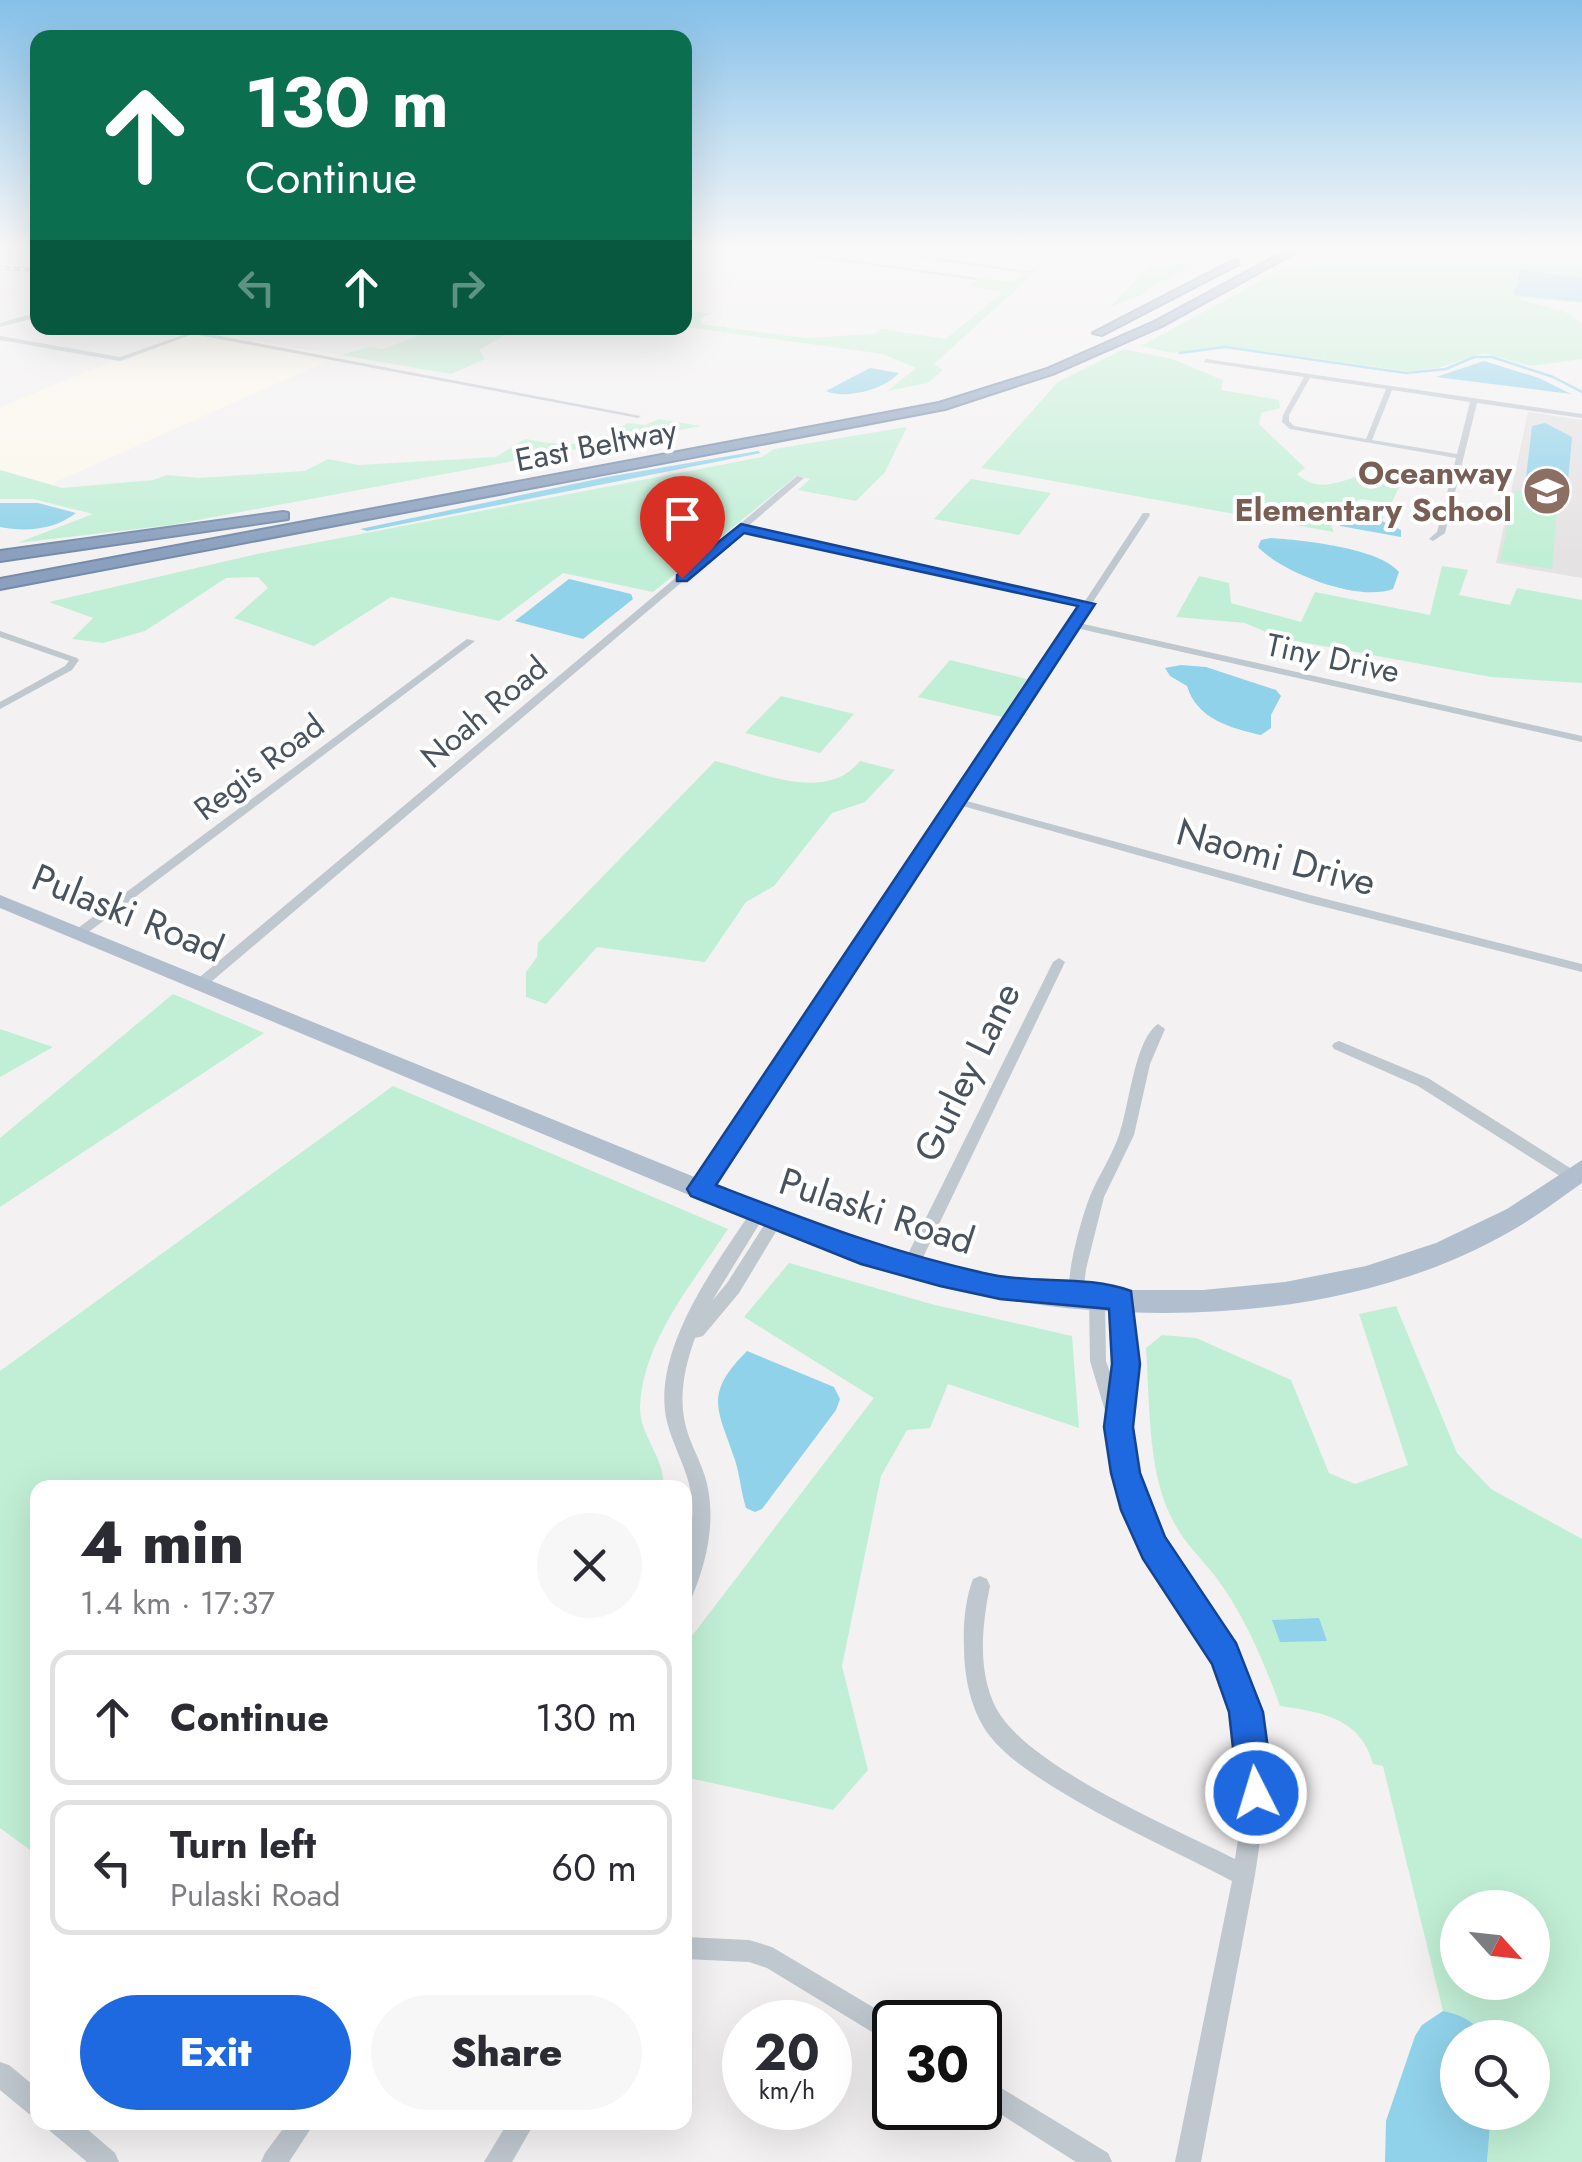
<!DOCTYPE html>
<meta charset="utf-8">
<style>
body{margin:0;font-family:Jost,sans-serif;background:#f7f7f7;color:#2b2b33;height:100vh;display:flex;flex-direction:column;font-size:38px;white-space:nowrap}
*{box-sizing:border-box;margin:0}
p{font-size:32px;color:#7c7c81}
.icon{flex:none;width:55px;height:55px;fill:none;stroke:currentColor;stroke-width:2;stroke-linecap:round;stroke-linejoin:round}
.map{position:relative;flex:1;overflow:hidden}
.details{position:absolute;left:30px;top:1480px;width:662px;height:650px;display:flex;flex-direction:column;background:#fff;border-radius:20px;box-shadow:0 10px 40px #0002}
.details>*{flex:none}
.banner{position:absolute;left:30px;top:30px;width:662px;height:305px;border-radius:20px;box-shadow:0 10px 40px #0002;background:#0b6e4f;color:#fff;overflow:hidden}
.needle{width:65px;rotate:117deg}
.tools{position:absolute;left:1440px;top:1890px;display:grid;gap:20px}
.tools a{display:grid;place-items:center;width:110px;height:110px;border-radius:50%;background:#fff;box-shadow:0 10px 40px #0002;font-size:50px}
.speed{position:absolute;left:722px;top:2000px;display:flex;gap:20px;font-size:50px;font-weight:700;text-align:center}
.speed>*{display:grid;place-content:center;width:130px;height:130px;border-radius:50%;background:#fff;box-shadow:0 10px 40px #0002;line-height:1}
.speed small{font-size:25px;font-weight:400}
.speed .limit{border:5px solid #111;border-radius:15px;background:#fff;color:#111}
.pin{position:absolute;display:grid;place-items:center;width:85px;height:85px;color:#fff;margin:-102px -42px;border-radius:50% 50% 50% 0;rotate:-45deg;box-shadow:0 0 10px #0007}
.pin .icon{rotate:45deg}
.me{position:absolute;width:110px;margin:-55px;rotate:355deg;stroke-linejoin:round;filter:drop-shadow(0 0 8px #0008)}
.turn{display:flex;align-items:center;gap:35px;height:210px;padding:0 50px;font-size:45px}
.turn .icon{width:130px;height:130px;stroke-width:2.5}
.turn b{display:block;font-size:70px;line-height:85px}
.lanes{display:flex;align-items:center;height:95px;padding:0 50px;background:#0003;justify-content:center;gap:50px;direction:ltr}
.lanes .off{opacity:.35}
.round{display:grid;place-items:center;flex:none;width:105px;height:105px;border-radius:52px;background:#f7f7f7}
.head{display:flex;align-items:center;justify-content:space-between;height:170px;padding:0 50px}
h1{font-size:60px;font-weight:800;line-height:75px}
.primary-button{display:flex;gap:20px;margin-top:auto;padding:20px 50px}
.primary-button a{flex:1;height:115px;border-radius:60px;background:#1e68e0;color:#fff;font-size:40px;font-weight:800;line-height:115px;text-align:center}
.primary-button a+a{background:#f7f7f7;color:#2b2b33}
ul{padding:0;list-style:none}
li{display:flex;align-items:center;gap:30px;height:135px;margin:0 20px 15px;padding:0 30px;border:5px solid #e1e1e2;border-radius:20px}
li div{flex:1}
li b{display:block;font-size:38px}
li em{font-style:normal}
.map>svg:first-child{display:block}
</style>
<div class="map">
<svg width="1582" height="2162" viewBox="0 0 1582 2162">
<rect width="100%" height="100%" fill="#f3f1f1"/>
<path fill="#fcf8ec" d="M 165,328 L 210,328 L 201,332 L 341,355 L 51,484 L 0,470 L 0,407 L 110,362 L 124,361 L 197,332 Z"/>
<path fill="#e4e2e3" d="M 1528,412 L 1582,420 L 1582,578 L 1496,563 Z"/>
<path fill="#c1efd5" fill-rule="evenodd" d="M 1323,251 L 1582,251 L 1582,303 L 1512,297 L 1565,312 L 1582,323 L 1582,359 L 1531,366 L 1483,353 L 1438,368 L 1406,371 L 1226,346 L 1172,353 L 1141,346 L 1306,256 Z
M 1161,253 L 1207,259 L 1147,289 L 1147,293 L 1110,307 Z
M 1053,256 L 934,364 L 943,370 L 928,383 L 887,391 L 916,368 L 883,354 L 685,327 L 685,310 L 712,314 L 701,317 L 701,324 L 805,338 L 874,334 L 882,329 L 946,339 L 1003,292 L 969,286 L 979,278 L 1012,282 Z
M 455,328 L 517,328 L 479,350 L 485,359 L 451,374 L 341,355 L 369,347 L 384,349 L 419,335 Z
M 1124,349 L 1172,359 L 1223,380 L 1221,390 L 1279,400 L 1280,408 L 1261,413 L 1259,424 L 1305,468 L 1297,474 C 1318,493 1337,482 1360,476 C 1371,473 1390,480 1402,481 L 1391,504 L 1362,499 L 1325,512 L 1334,532 L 981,468 L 1058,382 Z
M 659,419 L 701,426 L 171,525 L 17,543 L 93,514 L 33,499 L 0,499 L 0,470 L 62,488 L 153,480 L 167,475 L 199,478 L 305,471 L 328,459 L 359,465 L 496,457 L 525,439 C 569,447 589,448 628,423 L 645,425 Z
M 907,427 L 885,472 L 856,501 L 798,490 L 810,479 L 796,476 L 653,592 L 563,573 L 499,621 L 391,597 L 314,646 L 234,618 L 268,588 L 258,577 L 226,578 L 145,631 L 103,643 L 72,639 L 93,618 L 49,602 L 257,554 L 762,457 L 774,449 Z
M 971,479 L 1051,493 L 1019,535 L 934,519 Z
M 1515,490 L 1542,497 L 1557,511 L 1552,569 L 1500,561 Z
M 1442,566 L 1468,570 L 1459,595 L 1510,605 L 1517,588 L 1582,600 L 1582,683 L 1491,677 L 1280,638 L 1245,623 L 1176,617 L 1199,576 L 1229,583 L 1231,603 L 1301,622 L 1315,592 L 1430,615 Z
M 950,660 L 1027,679 L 1002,717 L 918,697 Z
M 781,696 L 854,714 L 820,753 L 745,733 Z
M 715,761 C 761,772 825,804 860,761 L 895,770 L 865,802 L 832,813 L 774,886 L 746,902 L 705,962 L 597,947 L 546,1004 L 526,997 L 526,972 L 537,957 L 538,943 Z
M 173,994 L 264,1033 L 0,1207 L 0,1138 Z
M 0,1029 L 53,1047 L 0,1077 Z
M 393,1086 L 728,1229 C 693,1283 643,1340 640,1407 C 639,1435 666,1459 663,1487 L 38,1488 L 37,1855 L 0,1828 L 0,1371 Z
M 789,1263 L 931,1304 L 1072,1336 L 1079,1428 L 948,1384 L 930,1428 L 907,1430 L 881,1476 L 842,1666 L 868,1770 L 833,1810 L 685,1777 L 685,1645 L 874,1398 L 744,1317 Z
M 1396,1306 L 1457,1453 L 1491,1489 L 1582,1539 L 1582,2162 L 1487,2162 L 1491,2113 L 1532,2112 L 1532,2038 L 1485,2037 C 1474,2021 1462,2015 1443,2011 L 1383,1766 L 1373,1764 C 1361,1718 1321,1712 1280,1706 C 1264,1662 1244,1614 1215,1576 C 1199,1556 1181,1539 1170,1515 C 1147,1465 1150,1401 1146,1348 L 1162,1335 L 1196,1338 L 1291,1380 L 1329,1473 L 1355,1484 L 1408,1465 L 1359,1314 ZM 1458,1908 L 1532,1908 L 1532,1982 L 1458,1982 Z"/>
<path fill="#90d2ea" d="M 1520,270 L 1582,277 L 1582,302 L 1514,295 Z
M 1484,361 L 1539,378 L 1571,394 L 1436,377 Z
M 870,368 L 899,373 C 885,389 846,400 826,391 Z
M 1545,423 L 1572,437 L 1568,481 L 1529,488 L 1525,486 L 1532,426 Z
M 758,451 L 761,453 L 367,531 L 360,529 L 607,477 Z
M 0,503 L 38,503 L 76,513 C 54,530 26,532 0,527 Z
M 1360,506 L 1383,511 L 1382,521 L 1401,530 L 1401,537 L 1340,526 L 1339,519 Z
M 1271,538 C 1301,540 1380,548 1399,572 L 1393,589 C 1358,602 1283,573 1258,547 L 1261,540 Z
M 569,579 L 631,594 L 633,599 L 583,639 L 515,621 Z
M 1181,665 L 1206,667 L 1276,690 L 1281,696 L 1271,715 L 1271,728 L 1261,735 C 1230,728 1197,719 1187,686 L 1170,676 L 1165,668 Z
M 747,1351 L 834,1387 L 840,1399 L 836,1410 L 762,1509 L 755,1512 L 746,1508 C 741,1492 740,1476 735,1460 C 718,1409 703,1395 747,1351 Z
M 1319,1618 L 1327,1641 L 1280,1642 L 1272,1620 Z
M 1443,2011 C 1462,2015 1474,2021 1485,2037 L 1458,2038 L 1458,2112 L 1491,2113 L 1487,2162 L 1385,2162 L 1386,2121 L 1415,2036 L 1422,2025 Z"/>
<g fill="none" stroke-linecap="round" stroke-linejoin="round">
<path stroke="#90d2ea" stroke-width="2.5" d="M 1180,353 L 1225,347 L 1406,373 L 1446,369 L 1474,357 L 1492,357 L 1553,377 L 1582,392"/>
<g stroke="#758baa" stroke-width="4">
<path id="motorway" d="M 1286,251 L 1298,251 L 1162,326 L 1055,373 L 945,409 L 0,589 L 0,579 L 939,403 L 1047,369 L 1154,322 Z
M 1236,259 L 1239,264 L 1102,335 L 1093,333 Z
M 283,512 L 288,513 L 288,519 L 0,561 L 0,551 Z"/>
</g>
<path fill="#bfc7cf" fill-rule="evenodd" d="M 772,251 L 785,251 L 978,278 L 975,280 Z
M 873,251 L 886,251 L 1029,271 L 1026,273 Z
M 203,328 L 204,330 L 199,332 L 641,416 L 638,418 L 193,334 L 120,361 L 0,340 L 0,336 L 120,357 Z
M 1206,359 L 1582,414 L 1582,418 L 1477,403 L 1445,533 L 1433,541 L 1429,539 L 1437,532 L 1456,458 L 1290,429 L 1282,422 L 1283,415 L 1304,377 L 1204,362 ZM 1310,378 L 1386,389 L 1366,439 L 1294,426 L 1289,421 L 1289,415 ZM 1392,390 L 1470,402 L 1457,454 L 1372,440 Z
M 797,476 L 804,478 L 747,527 L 1085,601 L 1143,513 L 1149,513 L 1150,515 L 1079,623 L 1582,736 L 1582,742 L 1076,628 L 963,800 L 1310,895 L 1582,964 L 1582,972 L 1309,903 L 959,805 L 704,1193 L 699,1195 L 694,1193 L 692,1189 L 694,1185 L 1082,605 L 742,531 L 205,987 L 195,987 L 194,984 L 195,981 Z
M 0,631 L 77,658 L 79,660 L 72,670 L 0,709 L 0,702 L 65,666 L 69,661 L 0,637 Z
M 467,639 L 475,641 L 82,937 L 74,937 L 72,934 L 74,931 Z
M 1059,958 L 1065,962 L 916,1272 L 910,1274 L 904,1272 L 902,1267 L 904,1262 L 1053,962 Z
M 1158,1024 L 1165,1029 L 1150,1064 L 1134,1135 L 1104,1197 L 1086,1269 L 1082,1302 L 1076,1304 L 1070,1302 C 1064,1280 1081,1219 1090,1196 C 1099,1174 1113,1155 1120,1132 C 1129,1106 1135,1039 1158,1024 Z
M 1339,1041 L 1428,1078 L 1578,1173 L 1580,1177 L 1578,1181 L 1573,1183 L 1568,1181 L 1418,1086 L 1334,1049 L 1332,1046 L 1334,1043 Z
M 758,1207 L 763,1209 L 766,1213 L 712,1301 L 727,1283 L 770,1216 L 775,1214 L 780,1216 L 783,1220 L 739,1293 L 703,1336 L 695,1338 C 683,1371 677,1404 689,1437 C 696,1455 705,1471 708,1489 C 715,1526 706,1563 692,1597 L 685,1600 C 685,1587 684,1573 685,1561 C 689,1540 694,1521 692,1500 C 689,1468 669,1442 665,1411 C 657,1343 717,1262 753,1209 Z
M 1097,1291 L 1103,1293 L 1105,1298 L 1106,1361 L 1115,1387 L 1118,1364 L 1113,1299 L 1115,1294 L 1121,1292 L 1127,1294 L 1129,1299 L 1134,1364 L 1127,1424 L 1145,1508 L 1161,1541 L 1232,1648 L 1256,1712 L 1265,1770 L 1267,1793 L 1255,1875 L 1201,2162 L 1175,2162 L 1232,1881 C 1173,1850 1111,1823 1055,1788 C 1031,1773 1006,1757 989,1735 C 971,1711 964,1677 964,1647 C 963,1625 965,1600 973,1579 L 980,1576 L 987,1579 L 990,1586 C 982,1625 977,1671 996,1708 C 1027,1767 1174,1828 1235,1859 L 1245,1793 L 1245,1770 L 1236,1712 L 1217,1661 L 1147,1555 L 1127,1510 L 1110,1427 L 1090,1361 L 1089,1298 L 1091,1293 Z
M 685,1937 L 749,1940 L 772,1947 L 898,2022 L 895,2022 L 895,2046 L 767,1968 L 749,1962 L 685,1959 Z
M 0,2062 L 9,2065 L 38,2089 L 38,2117 L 29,2114 L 0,2090 Z
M 980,2075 L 1108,2153 L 1112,2162 L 1076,2162 L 980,2101 Z
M 47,2122 L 79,2122 L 115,2153 L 119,2162 L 87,2162 L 50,2131 Z
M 288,2122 L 315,2122 L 289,2162 L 261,2162 L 265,2153 Z
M 508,2122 L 535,2122 L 512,2162 L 484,2162 Z"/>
<path fill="#bfc7cf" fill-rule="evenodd" d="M 35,313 L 38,317 L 0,327 L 0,323 Z"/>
<path fill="#b1bece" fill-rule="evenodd" d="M 0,895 L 803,1221 L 939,1264 L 1039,1282 L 1120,1290 L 1203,1290 L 1285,1282 L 1366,1266 L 1436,1243 L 1507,1209 L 1582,1160 L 1582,1183 C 1563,1196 1545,1210 1526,1222 C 1365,1323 1140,1330 959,1291 C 899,1278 842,1256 785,1235 L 0,908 Z"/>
<use href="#motorway" fill="#8aa0be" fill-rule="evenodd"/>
<g stroke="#b3b6bb" stroke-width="4">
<path id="rail" d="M 0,268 L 38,270"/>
</g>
<use href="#rail" stroke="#fff" stroke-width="2.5" stroke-dasharray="5" stroke-linecap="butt"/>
</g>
<linearGradient id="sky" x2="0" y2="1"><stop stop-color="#85c0e9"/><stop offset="0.45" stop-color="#faf9f9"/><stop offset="1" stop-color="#faf9f9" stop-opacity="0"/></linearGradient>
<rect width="1582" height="553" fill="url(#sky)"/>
<path fill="#1e68e0" stroke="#144492" stroke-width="2.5" d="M 741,524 L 1095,604 L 716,1185 C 810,1221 894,1254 993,1275 C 1037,1284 1088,1275 1131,1291 L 1140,1364 L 1133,1427 L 1140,1473 L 1165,1537 L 1236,1643 L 1263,1712 L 1274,1793 L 1268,1805 L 1256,1811 L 1244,1805 L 1238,1793 L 1229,1712 L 1212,1664 L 1143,1559 L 1121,1510 L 1111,1473 L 1104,1427 L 1112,1364 L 1109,1309 L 1000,1299 L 940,1286 L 861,1264 L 691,1196 L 687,1189 L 1078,606 L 744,533 L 687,581 L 677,581 L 677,575 Z"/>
<defs>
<g id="school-disc" transform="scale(2.5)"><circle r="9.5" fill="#8d6e63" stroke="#fff"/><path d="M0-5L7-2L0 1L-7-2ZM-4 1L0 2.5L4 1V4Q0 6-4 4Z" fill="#fff"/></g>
</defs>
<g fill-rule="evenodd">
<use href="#school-disc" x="1547" y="491"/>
</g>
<g text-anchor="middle" stroke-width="8" stroke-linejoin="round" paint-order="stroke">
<g font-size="32" fill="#49535e" stroke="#fff">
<text transform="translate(596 445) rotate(-11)" y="11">East Beltway</text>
<text transform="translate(1333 658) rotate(12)" y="11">Tiny Drive</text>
<text transform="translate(484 712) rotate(-40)" y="11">Noah Road</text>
<text transform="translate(259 767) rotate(-37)" y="11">Regis Road</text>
</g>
<g font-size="32" font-weight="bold" fill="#785e54" stroke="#fff" text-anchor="end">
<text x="1512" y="484">Oceanway<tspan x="1512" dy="37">Elementary School</tspan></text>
</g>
<g font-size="38" fill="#49535e" stroke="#fff">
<text transform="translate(1276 857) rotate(15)" y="13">Naomi Drive</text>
<text transform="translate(128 913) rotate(22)" y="13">Pulaski Road</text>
<text transform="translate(967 1072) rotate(-64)" y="13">Gurley Lane</text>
<text transform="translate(877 1211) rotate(18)" y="13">Pulaski Road</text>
</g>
</g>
</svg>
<div class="tools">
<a><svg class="needle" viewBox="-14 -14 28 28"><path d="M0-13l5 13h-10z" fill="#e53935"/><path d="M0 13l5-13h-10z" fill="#7c7c81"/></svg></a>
<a><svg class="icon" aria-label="search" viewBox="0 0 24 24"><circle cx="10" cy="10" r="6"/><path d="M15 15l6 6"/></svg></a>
</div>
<div class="speed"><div>20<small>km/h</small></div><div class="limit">30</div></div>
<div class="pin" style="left:682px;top:578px;background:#d93025"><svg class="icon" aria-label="arrive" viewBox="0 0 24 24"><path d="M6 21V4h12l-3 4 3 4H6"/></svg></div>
<svg class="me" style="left:1256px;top:1793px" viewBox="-20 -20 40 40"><circle r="17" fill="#1e68e0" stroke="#fff" stroke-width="3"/><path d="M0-11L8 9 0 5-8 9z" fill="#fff"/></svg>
<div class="banner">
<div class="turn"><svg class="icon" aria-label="ahead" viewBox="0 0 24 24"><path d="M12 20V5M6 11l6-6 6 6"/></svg><div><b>130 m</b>Continue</div></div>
<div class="lanes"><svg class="icon off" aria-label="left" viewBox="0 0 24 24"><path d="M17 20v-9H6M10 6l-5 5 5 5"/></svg><svg class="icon" aria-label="ahead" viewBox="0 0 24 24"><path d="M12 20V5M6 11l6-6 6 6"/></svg><svg class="icon off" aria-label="right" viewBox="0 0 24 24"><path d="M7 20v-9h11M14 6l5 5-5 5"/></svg></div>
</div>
<section class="details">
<div class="head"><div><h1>4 min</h1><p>1.4 km · 17:37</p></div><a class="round"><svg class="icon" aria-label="close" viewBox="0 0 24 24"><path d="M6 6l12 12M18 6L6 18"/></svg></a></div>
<ul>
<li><svg class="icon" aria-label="ahead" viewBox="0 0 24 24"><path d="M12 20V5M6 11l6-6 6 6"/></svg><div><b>Continue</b></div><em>130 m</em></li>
<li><svg class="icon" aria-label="left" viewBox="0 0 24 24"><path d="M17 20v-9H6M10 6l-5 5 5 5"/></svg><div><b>Turn left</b><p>Pulaski Road</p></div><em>60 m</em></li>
</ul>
<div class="primary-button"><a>Exit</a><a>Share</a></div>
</section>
</div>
